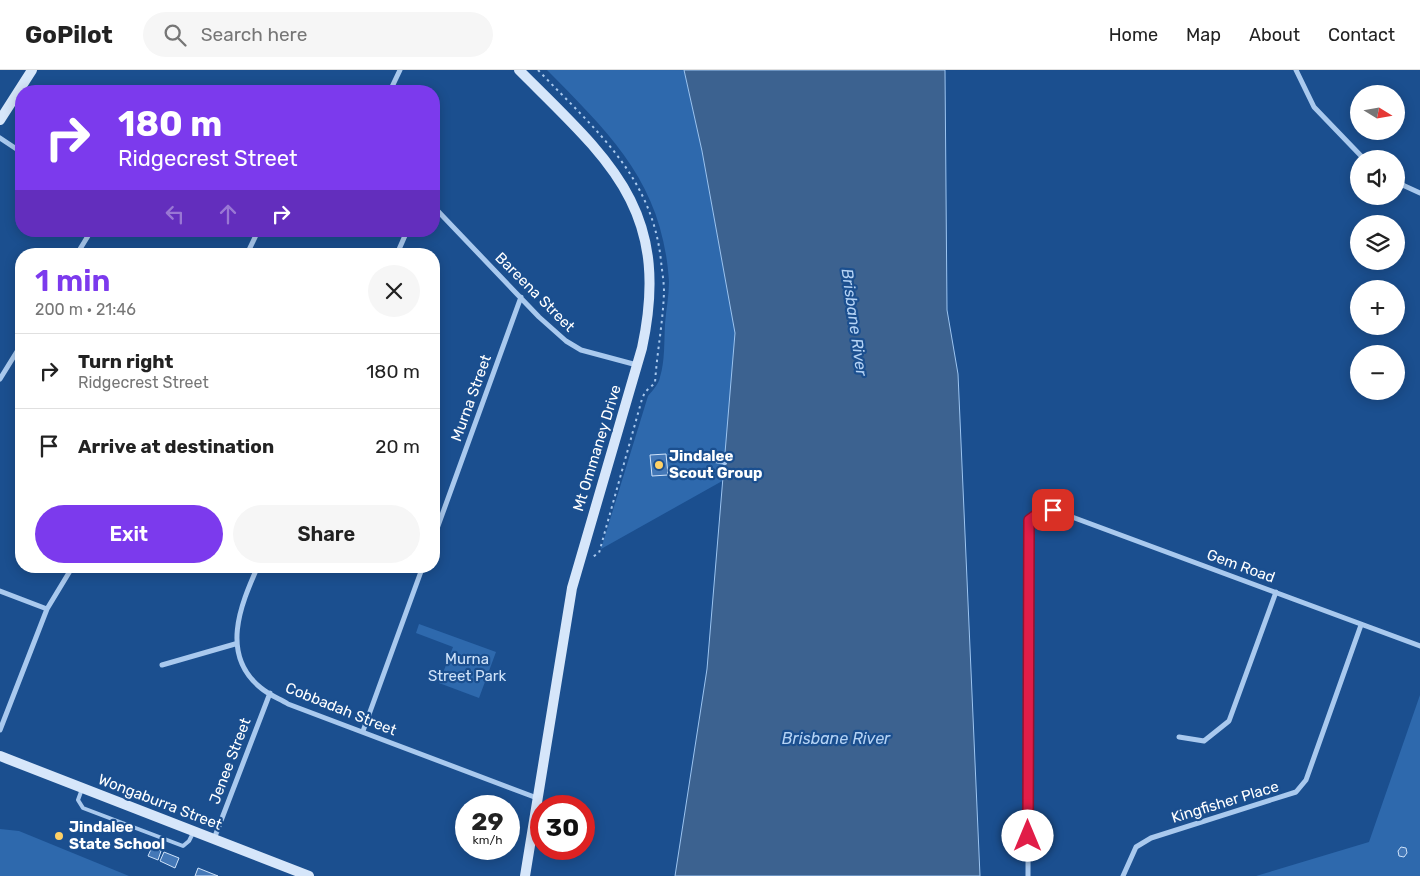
<!DOCTYPE html>
<meta charset="utf-8">
<style>
body{margin:0;font-family:Rubik,sans-serif;background:#f6f6f6;color:#222;height:100vh;display:flex;flex-direction:column;font-size:19px;white-space:nowrap}
*{box-sizing:border-box;margin:0}
p{font-size:16px;color:#767676}
.icon{flex:none;width:28px;height:28px;fill:none;stroke:currentColor;stroke-width:2;stroke-linecap:round;stroke-linejoin:round}
.map{position:relative;flex:1;overflow:hidden}
.sheet{position:absolute;left:15px;top:178px;width:425px;height:325px;display:flex;flex-direction:column;background:#fff;border-radius:20px;box-shadow:0 2px 12px #0003}
.sheet>*{flex:none}
.hud{position:absolute;left:15px;top:15px;width:425px;height:152px;border-radius:20px;box-shadow:0 2px 12px #0003;background:#7c3aed;color:#fff;overflow:hidden}
.needle{width:32px;rotate:101deg}
.tools{position:absolute;left:1350px;top:15px;display:grid;gap:10px}
.tools a{display:grid;place-items:center;width:55px;height:55px;border-radius:50%;background:#fff;box-shadow:0 2px 12px #0003;font-size:25px}
.speed{position:absolute;left:455px;top:725px;display:flex;gap:10px;font-size:25px;font-weight:700;text-align:center}
.speed>*{display:grid;place-content:center;width:65px;height:65px;border-radius:50%;background:#fff;box-shadow:0 2px 12px #0003;line-height:1}
.speed small{font-size:12px;font-weight:400}
.speed .limit{border:8px solid #d22;background:#fff;color:#111}
.pin{position:absolute;display:grid;place-items:center;width:42px;height:42px;color:#fff;margin:-21px;border-radius:10px;box-shadow:0 2px 8px #0006}
.me{position:absolute;width:55px;margin:-28px;rotate:0deg;stroke-linejoin:round;filter:drop-shadow(0 0 4px #0008)}
.turn{display:flex;align-items:center;gap:18px;height:105px;padding:0 20px;font-size:22px}
.turn .icon{width:65px;height:65px;stroke-width:2.5}
.turn b{display:block;font-size:35px;line-height:42px}
.lanes{display:flex;align-items:center;height:48px;padding:0 20px;background:#0003;justify-content:center;gap:25px;direction:ltr}
.lanes .off{opacity:.35}
.round{display:grid;place-items:center;flex:none;width:52px;height:52px;border-radius:26px;background:#f6f6f6}
.summary{display:flex;align-items:center;justify-content:space-between;height:85px;padding:0 20px}
h1{font-size:30px;font-weight:600;line-height:38px;color:#7c3aed}
.primary-button{display:flex;gap:10px;margin-top:auto;padding:10px 20px}
.primary-button a{flex:1;height:58px;border-radius:30px;background:#7c3aed;color:#fff;font-size:20px;font-weight:600;line-height:58px;text-align:center}
.primary-button a+a{background:#f6f6f6;color:#222}
ul{padding:0;list-style:none}
li{display:flex;align-items:center;gap:15px;height:75px;padding:0 20px;border-top:1px solid #e0e0e0}
li div{flex:1}
li b{display:block;font-size:19px}
li em{font-style:normal}
header{display:flex;align-items:center;gap:30px;box-sizing:border-box;height:70px;padding:0 25px;background:#fff;border-bottom:1px solid #e0e0e0}
header strong{font-size:24px}
nav{display:flex;gap:28px;margin-inline-start:auto;font-size:18px}
.search{width:350px;height:45px;background:#f6f6f6;display:flex;align-items:center;gap:12px;box-sizing:border-box;padding:0 18px;border-radius:28px;color:#767676;font-size:19px}
.map>svg:first-child{display:block}
</style>
<header>
<strong>GoPilot</strong>
<div class="search"><svg class="icon" aria-label="search" viewBox="0 0 24 24"><circle cx="10" cy="10" r="6"/><path d="M15 15l6 6"/></svg>Search here</div>
<nav><a>Home</a><a>Map</a><a>About</a><a>Contact</a></nav>
</header>
<div class="map">
<svg width="1420" height="806" viewBox="0 0 1420 806">
<rect width="100%" height="100%" fill="#1b4f8f"/>
<path fill="#2e69ad" d="M 547,0 L 684,0 L 702,81 L 735,262 L 724,410 L 601,479 L 648,326 C 652,321 659,314 660,307 C 665,291 664,271 665,254 C 666,240 669,226 669,212 C 663,114 612,66 547,0 Z
M 419,554 L 496,582 L 479,628 L 439,613 L 453,577 L 416,563 Z
M 1420,625 L 1420,806 L 1256,806 L 1369,772 Z
M 0,759 L 19,761 L 129,806 L 0,806 Z"/>
<path fill="#3c6290" stroke="#9cc4f0" d="M 684,0 L 945,0 L 947,240 L 958,304 L 980,806 L 675,806 L 707,599 L 735,263 L 702,81 Z"/>
<path fill="#4478b7" stroke="#cfe3fa" d="M 666,384 L 668,405 L 652,406 L 650,385 Z
M 152,777 L 161,781 L 158,790 L 148,786 Z
M 1401,777 L 1406,778 L 1407,783 L 1404,787 L 1399,786 L 1398,781 Z
M 164,782 L 179,788 L 175,798 L 160,791 Z
M 198,798 L 218,806 L 195,806 Z"/>
<g fill="none" stroke-linecap="round" stroke-linejoin="round">
<path stroke="#a9c9ee" stroke-width="2" stroke-dasharray="2.5 4" stroke-linecap="butt" d="M 538,0 C 594,59 652,105 661,191 C 662,201 664,212 664,222 C 663,252 657,282 655,313 L 645,322 L 642,329 L 599,483 L 592,487"/>
<path stroke="#a9c9ee" stroke-width="4" d="M 706,389 L 725,393
M 82,719 L 78,730 L 83,738 L 183,776 L 189,771 L 193,763"/>
<path stroke="#a9c9ee" stroke-width="5" d="M 1296,0 L 1314,37 L 1364,89
M 201,21 L 226,21
M 390,21 L 400,0
M 0,68 L 21,82
M 1396,112 L 1420,123
M 434,137 L 539,247 L 566,271 L 581,280 L 637,295
M 77,184 L 91,161
M 247,184 L 258,161
M 397,184 L 407,161
M 0,309 L 21,275
M 434,467 L 521,227
M 258,496 C 240,536 220,585 261,618 C 269,625 280,629 288,634 L 537,728
M 0,521 L 47,539
M 162,595 L 235,574
M 0,660 L 47,539 L 73,496
M 363,661 L 423,496
M 1179,667 L 1204,671 L 1229,651 L 1276,522
M 214,769 L 270,623
M 1028,806 L 1029,450 L 1040,442 L 1053,440 L 1420,576
M 1123,806 L 1136,777 L 1151,768 L 1296,722 L 1306,710 L 1361,555"/>
<path stroke="#d6e6fa" stroke-width="10" d="M 519,0 C 609,90 672,139 642,278 L 572,518 L 525,806
M 0,50 L 32,0
M 0,686 L 309,806"/>
</g>
<g fill="none" stroke-linecap="round" stroke-linejoin="round">
<g stroke="#92132f" stroke-width="12">
<path id="route" d="M 1028,766 L 1029,450 L 1040,442 L 1053,440"/>
</g>
<use href="#route" stroke="#e11d48" stroke-width="9"/>
</g>
<g fill="#ffd166" stroke="#1b4f8f" stroke-width="2">
<circle cx="659" cy="395" r="5"/>
<circle cx="59" cy="766" r="5"/>
</g>
<g text-anchor="middle" stroke-width="4.5" stroke-linejoin="round" paint-order="stroke">
<g font-size="15" fill="#fff" stroke="#1b4f8f">
<text transform="translate(535 222) rotate(45)" y="5">Bareena Street</text>
<text transform="translate(471 328) rotate(-70)" y="5">Murna Street</text>
<text transform="translate(597 378) rotate(-73)" y="5">Mt Ommaney Drive</text>
<text transform="translate(1241 496) rotate(20)" y="5">Gem Road</text>
<text transform="translate(341 639) rotate(22)" y="5">Cobbadah Street</text>
<text transform="translate(230 691) rotate(-69)" y="5">Jenee Street</text>
<text transform="translate(160 732) rotate(21)" y="5">Wongaburra Street</text>
<text transform="translate(1225 732) rotate(-17)" y="5">Kingfisher Place</text>
</g>
<g font-size="15" font-weight="bold" fill="#fff" stroke="#1b4f8f" text-anchor="start">
<text x="669" y="391">Jindalee<tspan x="669" dy="17">Scout Group</tspan></text>
<text x="69" y="762">Jindalee<tspan x="69" dy="17">State School</tspan></text>
</g>
<g font-size="15" fill="#cfe3fa" stroke="#1b4f8f">
<text x="467" y="594">Murna<tspan x="467" dy="17">Street Park</tspan></text>
</g>
<g font-size="16" font-style="italic" fill="#b5d3f5" stroke="#1b4f8f">
<text transform="translate(855 252) rotate(82)" y="6">Brisbane River</text>
<text x="836" y="674">Brisbane River</text>
</g>
</g>
</svg>
<div class="tools">
<a><svg class="needle" viewBox="-14 -14 28 28"><path d="M0-13l5 13h-10z" fill="#e53935"/><path d="M0 13l5-13h-10z" fill="#767676"/></svg></a>
<a><svg class="icon" aria-label="sound" viewBox="0 0 24 24"><path d="M4 9h4l5-4v14l-5-4H4zM17 9q2 3 0 6"/></svg></a>
<a><svg class="icon" aria-label="layers" viewBox="0 0 24 24"><path d="M12 4l9 5-9 5-9-5zM3 14l9 5 9-5"/></svg></a>
<a>+</a>
<a>−</a>
</div>
<div class="speed"><div>29<small>km/h</small></div><div class="limit">30</div></div>
<div class="pin" style="left:1053px;top:440px;background:#d93025"><svg class="icon" aria-label="arrive" viewBox="0 0 24 24"><path d="M6 21V4h12l-3 4 3 4H6"/></svg></div>
<svg class="me" style="left:1028px;top:766px" viewBox="-20 -20 40 40"><circle r="19" fill="#fff"/><path d="M0-13L10 11 0 6-10 11z" fill="#e11d48"/></svg>
<div class="hud">
<div class="turn"><svg class="icon" aria-label="right" viewBox="0 0 24 24"><path d="M7 20v-9h11M14 6l5 5-5 5"/></svg><div><b>180 m</b>Ridgecrest Street</div></div>
<div class="lanes"><svg class="icon off" aria-label="left" viewBox="0 0 24 24"><path d="M17 20v-9H6M10 6l-5 5 5 5"/></svg><svg class="icon off" aria-label="ahead" viewBox="0 0 24 24"><path d="M12 20V5M6 11l6-6 6 6"/></svg><svg class="icon" aria-label="right" viewBox="0 0 24 24"><path d="M7 20v-9h11M14 6l5 5-5 5"/></svg></div>
</div>
<section class="sheet">
<div class="summary"><div><h1>1 min</h1><p>200 m · 21:46</p></div><a class="round"><svg class="icon" aria-label="close" viewBox="0 0 24 24"><path d="M6 6l12 12M18 6L6 18"/></svg></a></div>
<ul>
<li><svg class="icon" aria-label="right" viewBox="0 0 24 24"><path d="M7 20v-9h11M14 6l5 5-5 5"/></svg><div><b>Turn right</b><p>Ridgecrest Street</p></div><em>180 m</em></li>
<li><svg class="icon" aria-label="arrive" viewBox="0 0 24 24"><path d="M6 21V4h12l-3 4 3 4H6"/></svg><div><b>Arrive at destination</b></div><em>20 m</em></li>
</ul>
<div class="primary-button"><a>Exit</a><a>Share</a></div>
</section>
</div>
